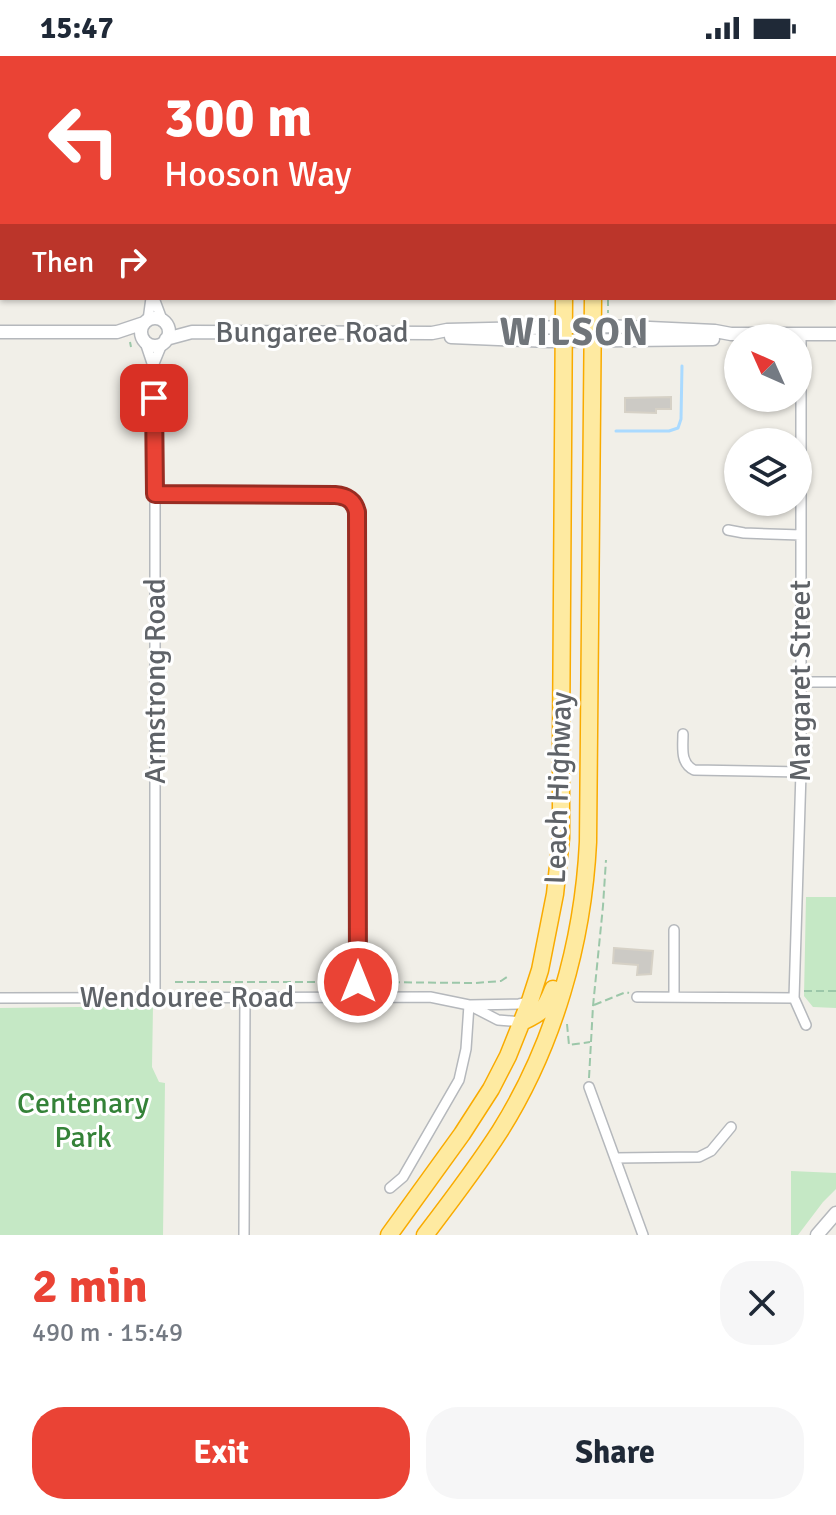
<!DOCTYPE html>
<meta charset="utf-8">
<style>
body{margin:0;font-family:Signika,sans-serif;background:#f6f6f7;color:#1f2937;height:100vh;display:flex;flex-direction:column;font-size:30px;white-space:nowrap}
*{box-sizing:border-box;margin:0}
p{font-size:26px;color:#747a83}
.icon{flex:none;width:44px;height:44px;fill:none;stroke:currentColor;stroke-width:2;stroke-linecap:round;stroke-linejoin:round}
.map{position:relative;height:1179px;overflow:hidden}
.sheet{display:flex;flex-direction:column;background:#fff;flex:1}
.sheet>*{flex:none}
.banner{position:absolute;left:0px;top:0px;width:836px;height:244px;box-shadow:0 2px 6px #0004;background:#ea4335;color:#fff;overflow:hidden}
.needle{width:52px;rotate:315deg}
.controls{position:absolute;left:724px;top:268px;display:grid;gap:16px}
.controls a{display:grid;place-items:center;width:88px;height:88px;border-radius:50%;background:#fff;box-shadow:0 2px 6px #0004;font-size:40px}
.pin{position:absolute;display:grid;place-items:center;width:68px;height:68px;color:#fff;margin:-34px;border-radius:16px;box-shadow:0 4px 12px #0006}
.me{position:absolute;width:88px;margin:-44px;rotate:0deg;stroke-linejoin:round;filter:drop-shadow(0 0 6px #0008)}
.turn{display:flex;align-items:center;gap:28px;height:168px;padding:0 32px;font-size:36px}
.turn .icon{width:104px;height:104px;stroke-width:2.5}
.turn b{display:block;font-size:56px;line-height:68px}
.then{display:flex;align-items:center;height:76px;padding:0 32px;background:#0003;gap:16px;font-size:30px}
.round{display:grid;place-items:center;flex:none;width:84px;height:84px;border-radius:32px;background:#f6f6f7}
.headline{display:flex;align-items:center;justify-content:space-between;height:136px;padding:0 32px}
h1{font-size:48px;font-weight:700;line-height:60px;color:#ea4335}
.primary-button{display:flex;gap:16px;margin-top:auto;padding:16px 32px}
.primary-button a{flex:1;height:92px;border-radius:32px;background:#ea4335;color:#fff;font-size:32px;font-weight:700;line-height:92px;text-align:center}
.primary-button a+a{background:#f6f6f7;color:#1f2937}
.status{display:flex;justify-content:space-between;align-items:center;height:56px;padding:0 40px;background:#fff;direction:ltr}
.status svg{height:22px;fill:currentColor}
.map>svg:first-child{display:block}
</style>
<div class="status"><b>15:47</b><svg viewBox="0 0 49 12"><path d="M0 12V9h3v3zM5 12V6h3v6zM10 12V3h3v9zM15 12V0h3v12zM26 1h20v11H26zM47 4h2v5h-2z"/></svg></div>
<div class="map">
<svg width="836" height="1179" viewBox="0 0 836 1179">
<rect width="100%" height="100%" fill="#f1efe8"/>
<path fill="#e1ded6" d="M 167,0 L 541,0 L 541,2 L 167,2 Z"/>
<path fill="#c5e8c5" d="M 806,841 L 836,841 L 836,952 L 813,951 L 804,940 Z
M 153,950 L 152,1011 L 159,1026 L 165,1027 L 163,1179 L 0,1179 L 0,952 Z
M 791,1115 L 836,1117 L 836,1133 L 823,1146 L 798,1179 L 791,1179 Z"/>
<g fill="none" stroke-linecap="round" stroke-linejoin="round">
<path stroke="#aadaff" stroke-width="3" d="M 616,375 L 669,375 L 678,372 L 681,363 L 682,310"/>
</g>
<path fill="#cccac5" stroke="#d6d1c6" stroke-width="2" d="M 671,341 L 671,353 L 656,353 L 656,357 L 625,356 L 625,342 Z
M 614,892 L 653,895 L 651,918 L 637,919 L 638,909 L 613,907 Z"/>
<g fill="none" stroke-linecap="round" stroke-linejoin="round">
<g stroke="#b5b8bc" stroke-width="12">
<path id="minor" d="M 152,0 L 152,2
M 679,2 L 681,0
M 834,140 L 836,140
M 154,242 L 163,266
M 148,264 L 151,242
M 801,278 L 801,716 L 794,942 L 806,969
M 145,286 L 153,310 L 155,438 L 155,941
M 153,310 L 162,288
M 155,438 L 335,439 C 347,440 354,444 357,456 L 358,940
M 728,474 L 744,477 L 801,479
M 801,626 L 836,626
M 683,678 C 683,692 680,707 694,714 L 801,716
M 674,874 L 674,941
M 637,941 L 794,942
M 0,942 L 430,941 L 469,949 L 498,964 L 522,966
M 469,949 L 519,948 L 529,946
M 589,1031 L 643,1179
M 615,1102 L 699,1101 L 711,1095 L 731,1071
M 390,1132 L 403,1121 L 459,1024 L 466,993 L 469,949
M 244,1179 L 245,940"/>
</g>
<g stroke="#b5b8bc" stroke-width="15">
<path id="tertiary" d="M141 276a14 14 0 1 1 28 0a14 14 0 1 1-28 0Z
M 0,276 L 117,276 L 144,267
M 451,281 L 549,285 L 713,283
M 166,283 L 192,276 L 432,277 L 447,274 L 606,270 L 715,275 L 731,278 L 836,278
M 817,1179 L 836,1157"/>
</g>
<g stroke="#f9ab00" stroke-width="19">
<path id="trunk" d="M 563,0 L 563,2
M 590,0 L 590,2
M 522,966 C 543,956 544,955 553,933
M 389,1179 L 462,1078 L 491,1033 L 508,1000 L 530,945 L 540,914 L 555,838 L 561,782 L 561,690 L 564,242
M 425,1179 C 451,1145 477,1111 500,1075 C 554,989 583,887 588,786 L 593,242"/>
</g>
<path stroke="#9cc7a9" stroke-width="2" stroke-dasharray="8 4" stroke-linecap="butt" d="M 609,2 L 609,0
M 608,242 L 608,257
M 130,286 L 131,291
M 175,926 L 350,926
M 368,926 L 475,927 L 501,925 L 510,919
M 804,935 L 836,935
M 594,949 L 626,936 L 629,937
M 567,968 L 569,989 L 590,986
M 589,1022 L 593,950 L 603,850 L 606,804"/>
<use href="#minor" stroke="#fff" stroke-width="9"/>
<use href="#tertiary" stroke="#fff" stroke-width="12"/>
<use href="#trunk" stroke="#feeaa1" stroke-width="16"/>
</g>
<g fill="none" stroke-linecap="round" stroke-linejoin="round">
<g stroke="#982c22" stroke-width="20">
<path id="route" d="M 154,342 L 155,438 L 335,439 C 347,440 354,444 357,456 L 358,926"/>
</g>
<use href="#route" stroke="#ea4335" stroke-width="14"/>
</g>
<g text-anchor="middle" stroke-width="6" stroke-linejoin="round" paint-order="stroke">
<g font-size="30" fill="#5f6368" stroke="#fff">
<text x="312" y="286">Bungaree Road</text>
<text transform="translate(155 625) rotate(-90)" y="10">Armstrong Road</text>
<text transform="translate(800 625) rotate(-90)" y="10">Margaret Street</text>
<text transform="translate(558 732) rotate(-88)" y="10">Leach Highway</text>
<text x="187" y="951">Wendouree Road</text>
</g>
<g font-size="30" fill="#348238" stroke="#fff">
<text x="83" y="1057">Centenary<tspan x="83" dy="34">Park</tspan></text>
</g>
<g font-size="38" font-weight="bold" letter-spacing="2" fill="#70757a" stroke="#fff">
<text x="575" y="289">WILSON</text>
</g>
</g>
</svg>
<div class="controls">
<a><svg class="needle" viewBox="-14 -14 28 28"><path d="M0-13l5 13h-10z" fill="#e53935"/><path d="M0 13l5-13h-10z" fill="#747a83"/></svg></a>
<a><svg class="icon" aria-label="layers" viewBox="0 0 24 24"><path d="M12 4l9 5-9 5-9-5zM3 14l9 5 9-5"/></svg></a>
</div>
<div class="pin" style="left:154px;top:342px;background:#d93025"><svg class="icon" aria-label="arrive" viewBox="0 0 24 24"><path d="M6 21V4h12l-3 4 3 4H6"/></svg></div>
<svg class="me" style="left:358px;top:926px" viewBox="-20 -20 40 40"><circle r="17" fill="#ea4335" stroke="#fff" stroke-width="3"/><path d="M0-11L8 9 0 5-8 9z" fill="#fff"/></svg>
<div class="banner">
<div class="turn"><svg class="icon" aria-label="left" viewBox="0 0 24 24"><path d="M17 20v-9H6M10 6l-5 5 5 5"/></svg><div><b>300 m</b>Hooson Way</div></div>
<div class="then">Then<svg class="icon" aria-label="right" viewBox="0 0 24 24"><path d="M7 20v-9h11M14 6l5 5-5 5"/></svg></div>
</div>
</div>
<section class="sheet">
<div class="headline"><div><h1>2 min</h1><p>490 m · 15:49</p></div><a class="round"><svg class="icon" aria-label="close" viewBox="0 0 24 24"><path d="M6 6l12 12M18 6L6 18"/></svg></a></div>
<div class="primary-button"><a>Exit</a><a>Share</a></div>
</section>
